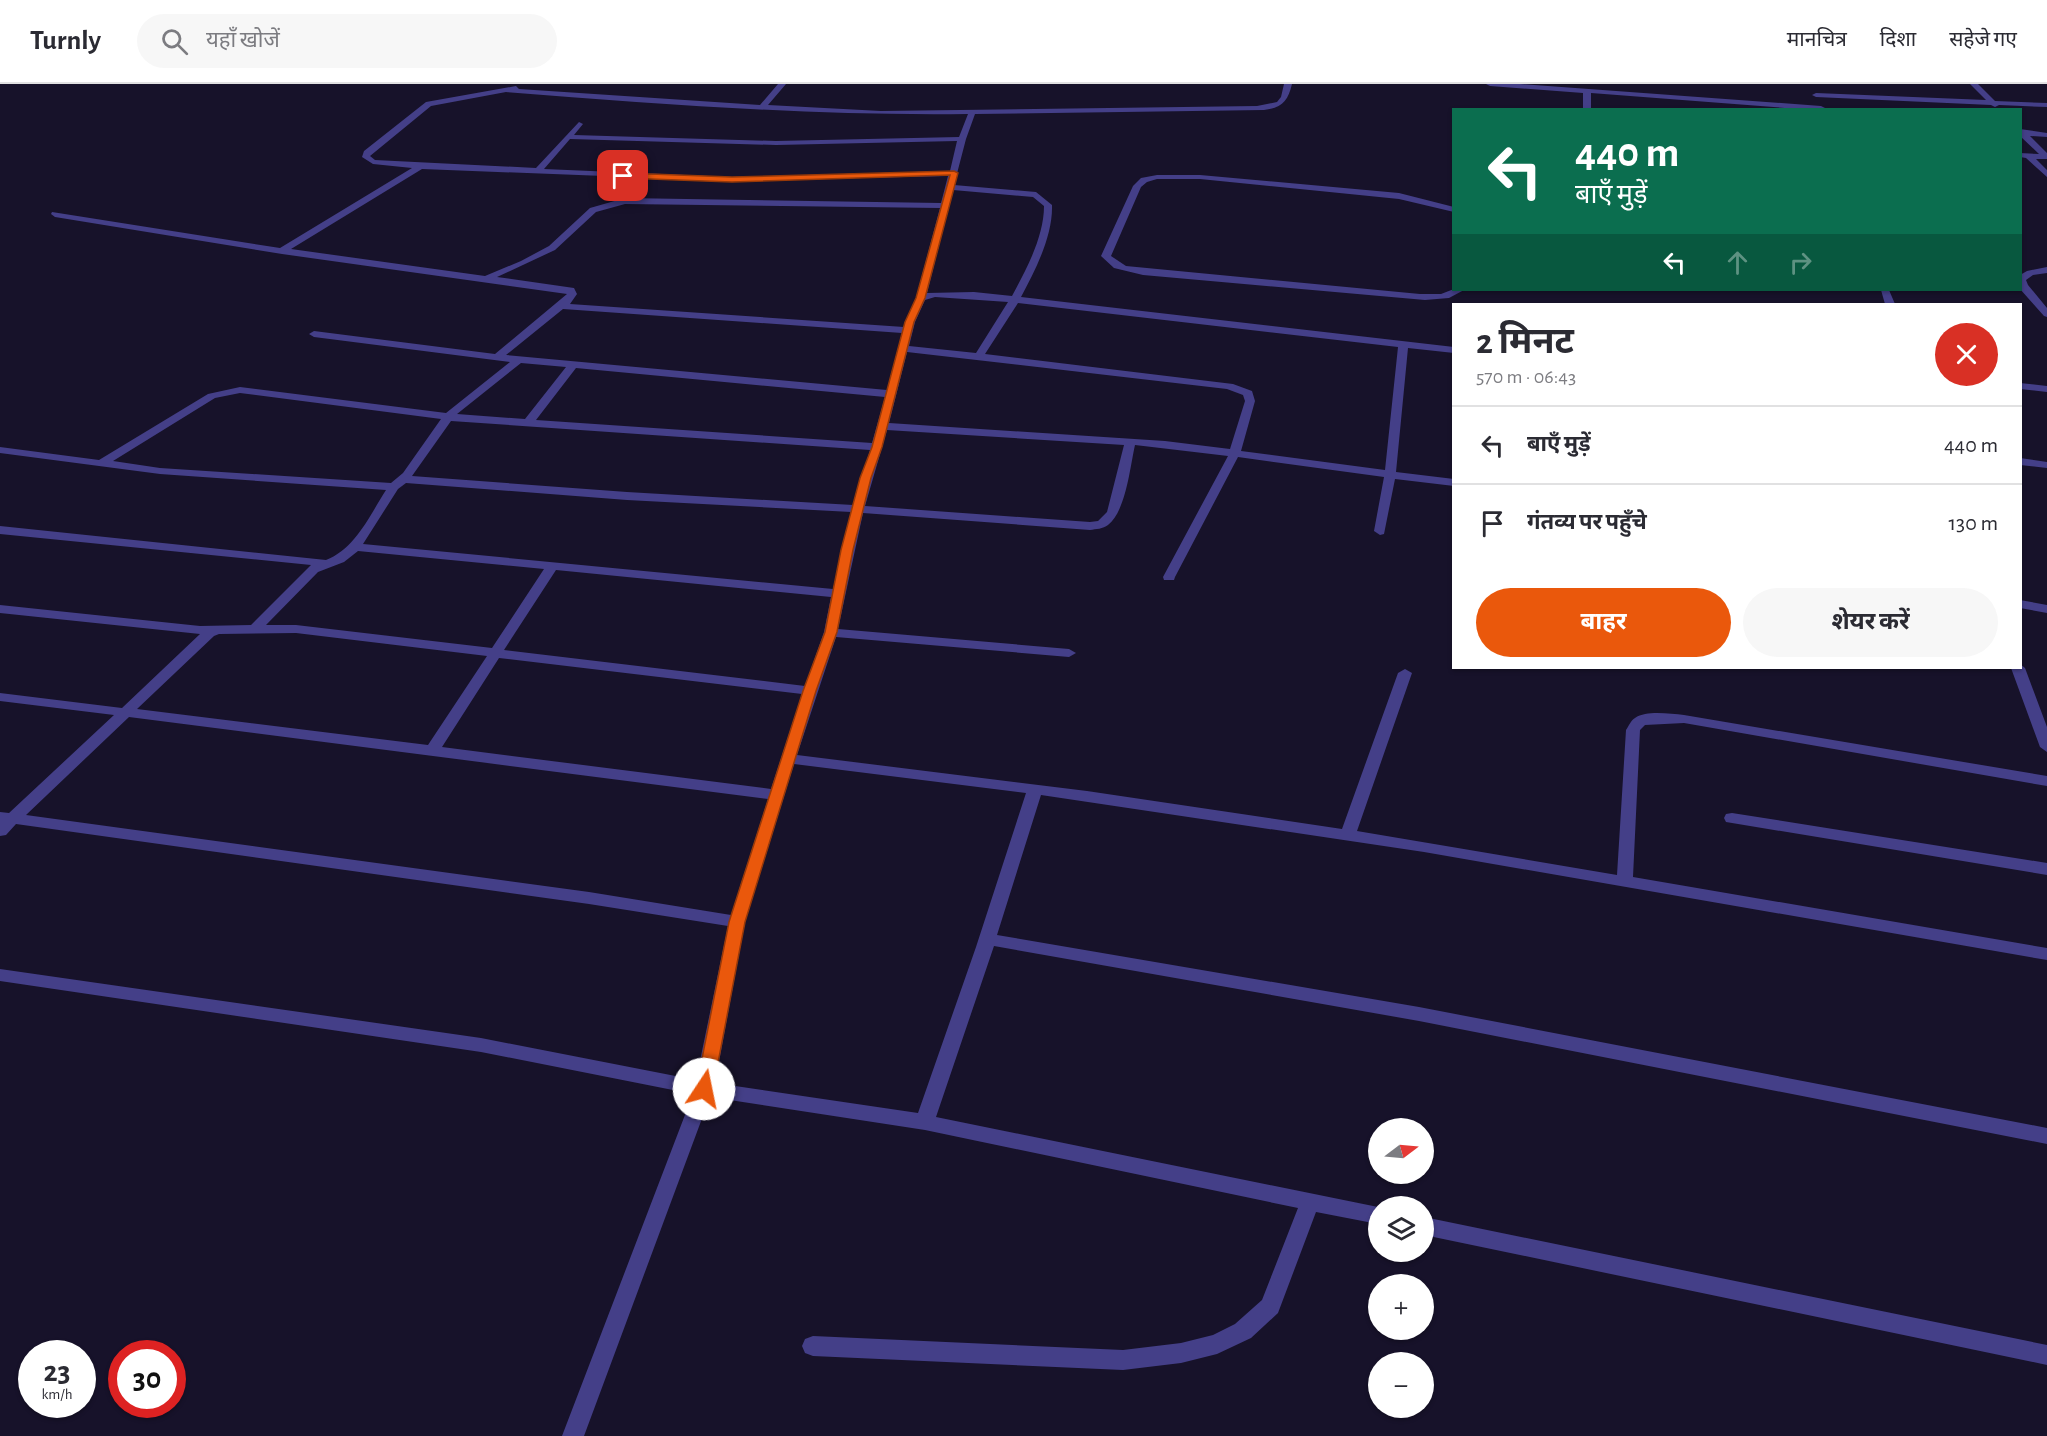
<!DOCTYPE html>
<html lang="hi">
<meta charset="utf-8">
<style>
body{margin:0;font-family:"Alegreya Sans","Noto Sans Devanagari",sans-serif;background:#f7f7f7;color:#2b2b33;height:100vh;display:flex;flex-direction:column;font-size:22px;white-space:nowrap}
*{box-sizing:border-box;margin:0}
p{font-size:20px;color:#7c7c81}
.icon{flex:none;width:33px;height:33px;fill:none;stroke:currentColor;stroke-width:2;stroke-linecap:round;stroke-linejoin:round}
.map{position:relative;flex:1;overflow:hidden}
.panel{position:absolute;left:1452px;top:219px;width:570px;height:366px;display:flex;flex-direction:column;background:#fff;border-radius:0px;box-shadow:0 2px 4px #0004}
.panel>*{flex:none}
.top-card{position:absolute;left:1452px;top:24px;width:570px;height:183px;border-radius:0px;box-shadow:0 2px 4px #0004;background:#0b6e4f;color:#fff;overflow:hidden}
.needle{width:39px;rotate:74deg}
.buttons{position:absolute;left:1368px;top:1034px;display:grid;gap:12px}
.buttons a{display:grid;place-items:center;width:66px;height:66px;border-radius:50%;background:#fff;box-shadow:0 2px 4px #0004;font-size:30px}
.speed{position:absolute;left:18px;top:1256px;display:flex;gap:12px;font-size:30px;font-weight:700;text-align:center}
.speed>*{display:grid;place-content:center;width:78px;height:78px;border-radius:50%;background:#fff;box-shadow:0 2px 4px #0004;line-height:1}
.speed small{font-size:15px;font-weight:400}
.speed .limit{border:9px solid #d22;background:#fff;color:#111}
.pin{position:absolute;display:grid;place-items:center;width:51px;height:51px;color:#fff;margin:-26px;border-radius:12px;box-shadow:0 3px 9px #0006}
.me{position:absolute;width:66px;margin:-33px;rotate:11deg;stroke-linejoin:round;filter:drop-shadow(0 0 4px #0008)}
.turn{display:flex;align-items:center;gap:21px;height:126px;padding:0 24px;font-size:27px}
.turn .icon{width:78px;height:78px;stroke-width:2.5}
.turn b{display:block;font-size:42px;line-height:51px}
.lanes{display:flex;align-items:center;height:57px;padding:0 24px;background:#0003;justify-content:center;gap:30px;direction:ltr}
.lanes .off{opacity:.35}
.round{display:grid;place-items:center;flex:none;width:63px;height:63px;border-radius:32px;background:#f7f7f7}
.overview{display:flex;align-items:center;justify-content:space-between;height:102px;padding:0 24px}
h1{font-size:36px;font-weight:700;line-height:45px}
.button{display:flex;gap:12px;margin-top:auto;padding:12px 24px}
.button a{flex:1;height:69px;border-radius:36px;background:#ea580c;color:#fff;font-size:24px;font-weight:700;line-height:69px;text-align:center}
.button a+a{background:#f7f7f7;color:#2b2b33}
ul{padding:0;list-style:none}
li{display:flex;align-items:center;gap:18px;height:78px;padding:0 24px;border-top:2px solid #e1e1e2}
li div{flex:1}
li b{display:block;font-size:22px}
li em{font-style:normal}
header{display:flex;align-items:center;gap:36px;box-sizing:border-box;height:84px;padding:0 30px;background:#fff;border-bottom:2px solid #e1e1e2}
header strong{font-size:28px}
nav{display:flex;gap:33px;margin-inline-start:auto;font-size:21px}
.search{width:420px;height:54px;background:#f7f7f7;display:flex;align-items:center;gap:15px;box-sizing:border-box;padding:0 21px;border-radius:33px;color:#7c7c81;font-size:22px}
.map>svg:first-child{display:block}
</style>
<header>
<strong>Turnly</strong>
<div class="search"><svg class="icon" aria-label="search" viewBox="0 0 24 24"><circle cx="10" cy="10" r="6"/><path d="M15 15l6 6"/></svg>यहाँ खोजें</div>
<nav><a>मानचित्र</a><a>दिशा</a><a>सहेजे गए</a></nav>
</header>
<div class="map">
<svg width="2047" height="1352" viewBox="0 0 2047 1352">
<rect width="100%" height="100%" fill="#17122a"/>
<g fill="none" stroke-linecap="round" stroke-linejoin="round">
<path fill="#443f88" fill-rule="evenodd" d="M 778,0 L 786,0 L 768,21 L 881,27 L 1257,22 L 1277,18 L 1281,13 L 1284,0 L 1292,0 C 1288,17 1282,24 1264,26 L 975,30 L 966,55 L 954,101 L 1036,108 L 1052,121 C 1053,152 1035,187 1021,213 L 1454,263 L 1454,269 L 1408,264 L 1396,388 L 1454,395 L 1454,402 L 1395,395 L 1384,450 L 1380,451 L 1374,447 L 1384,393 L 1238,373 L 1175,493 L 1174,496 L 1164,496 L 1163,493 L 1228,372 L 1135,361 C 1130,383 1126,427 1108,441 C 1103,445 1096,445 1090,446 L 863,429 L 838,545 L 1069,565 L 1076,569 L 1069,573 L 836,553 L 797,671 L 1087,707 L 1342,745 L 1398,589 L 1405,585 L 1412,589 L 1357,747 L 1617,791 L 1626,646 C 1628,643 1631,636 1635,634 C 1647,626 1670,630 1684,631 L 2047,692 L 2047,702 L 1684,639 L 1645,641 L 1640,646 L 1633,793 L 2047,864 L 2047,876 L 1424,768 L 1041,711 L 997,851 L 1419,923 L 2047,1044 L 2047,1060 L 1419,937 L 994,862 L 936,1033 L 1378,1123 L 1378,1140 L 1316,1128 L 1278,1229 L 1251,1254 L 1217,1270 L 1181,1279 L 1123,1286 L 813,1272 L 805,1269 L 802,1262 L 805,1255 L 813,1252 L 1123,1266 L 1181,1259 L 1213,1251 L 1235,1240 L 1262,1216 L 1298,1124 L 925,1046 L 710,1013 L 584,1352 L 562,1352 L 693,1010 L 481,968 L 0,897 L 0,885 L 481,954 L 696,996 L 728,842 L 589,820 L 16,740 L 6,751 L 0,752 L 0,728 L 9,729 L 114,631 L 0,617 L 0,609 L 122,624 L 200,550 L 0,529 L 0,521 L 200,542 L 251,541 L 311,481 L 0,450 L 0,442 L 326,476 C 355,465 370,431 386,406 L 160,390 L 0,369 L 0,363 L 99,376 L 208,310 L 240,303 L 446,329 L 510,278 L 314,253 L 309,250 L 314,247 L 495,270 L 567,210 L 282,170 L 55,133 L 51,130 L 52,128 L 280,164 L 412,84 L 373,80 L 362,73 L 364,67 L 426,18 L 516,2 L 519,5 L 760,21 ZM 506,8 C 660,20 813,32 968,30 L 959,53 L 776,57 L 574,51 L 583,40 L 579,38 L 536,84 L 375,76 L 370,72 L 431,22 ZM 570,55 L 776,61 L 957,57 L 950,87 L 732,93 L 544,85 ZM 422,85 L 732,97 L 948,92 L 941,119 L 625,114 L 590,124 L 549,162 L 521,177 L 485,192 L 291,165 ZM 953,106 L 1033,113 L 1044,122 C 1044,153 1026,186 1012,212 L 974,208 L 927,209 ZM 625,120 L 940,124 L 916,214 L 904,243 L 570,220 L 577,210 L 574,204 L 497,193 L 555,166 L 596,128 ZM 935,213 L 1008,218 L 976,269 L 909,262 L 915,238 L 925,216 ZM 1018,219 L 1398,263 L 1385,386 L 1241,367 L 1255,317 L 1252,307 L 1233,300 L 985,270 ZM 563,225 L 902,249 L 887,306 L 506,271 ZM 907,268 L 1227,305 L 1243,311 L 1245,317 L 1230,365 L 1165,357 L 889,339 ZM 521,279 L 566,283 L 525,335 L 457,330 ZM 576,284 L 885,313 L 872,359 L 536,336 ZM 240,309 L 441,335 L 403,389 L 391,399 L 160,384 L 113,377 L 215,314 ZM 451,337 L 870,366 L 853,421 L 627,408 L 412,392 ZM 887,346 L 1124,361 L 1107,428 L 1098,437 L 1090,438 L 865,422 ZM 406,399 L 627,416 L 851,428 L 833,505 L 363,460 L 398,405 ZM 358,467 L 544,485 L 492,564 L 296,541 L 266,541 L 318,488 L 344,478 ZM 556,486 L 831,513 L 824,548 L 805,602 L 504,566 ZM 296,549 L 487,572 L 428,661 L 137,625 L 214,552 L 219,550 ZM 499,574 L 802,610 L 771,705 L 442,663 ZM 129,633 L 768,715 L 731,831 L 589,808 L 26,731 ZM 794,680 L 1026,709 L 976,863 L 918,1029 L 715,999 L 745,838 Z
M 1486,0 L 1520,0 L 1821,22 L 1825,24 L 1811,26 L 1591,9 L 1591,26 L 1583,26 L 1583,9 L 1490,2 Z
M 1970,0 L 1978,0 L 1995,17 L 2047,19 L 2047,23 L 1999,21 L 1995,23 L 1991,21 L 1816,13 L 1812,11 L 1816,9 L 1986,16 Z
M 2020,45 L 2047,49 L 2047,53 L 2030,52 L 2047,69 L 2047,75 L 2036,75 L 2047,86 L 2047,93 L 2026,74 L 2020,73 L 2020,69 L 2039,70 L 2020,52 Z
M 1157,91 L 1200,91 L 1399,109 L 1454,123 L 1454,128 L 1399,115 L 1200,95 L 1157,95 L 1147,98 L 1141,103 L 1111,172 L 1126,182 L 1420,210 L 1441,210 L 1454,205 L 1464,206 L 1449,214 L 1425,216 L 1143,191 L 1114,184 L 1101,172 L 1133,102 L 1141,94 Z
M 2047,183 L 2047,189 L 2033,191 L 2026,196 L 2028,201 L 2047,224 L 2047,233 L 2044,232 L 2020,205 L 2020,191 L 2027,187 Z
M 1881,206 L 1889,206 L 1895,220 L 1885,220 Z
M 2020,299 L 2047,302 L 2047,308 L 2020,305 Z
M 2020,374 L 2047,378 L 2047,384 L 2020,381 Z
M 2020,516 L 2047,521 L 2047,529 L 2020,524 Z
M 2020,580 L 2025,584 L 2047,643 L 2047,668 L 2040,663 L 2011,584 L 2020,584 Z
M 1732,729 L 2047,779 L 2047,791 L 1726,738 L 1724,734 L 1726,730 Z
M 1424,1133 L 2047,1261 L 2047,1281 L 1424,1151 Z"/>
</g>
<path fill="#ea580c" stroke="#983908" stroke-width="1.5" d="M 954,87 L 958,89 L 925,214 L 914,238 L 882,363 L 871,394 L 853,466 L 837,548 L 816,607 L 745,838 L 713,1005 L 710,1010 L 704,1012 L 698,1010 L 696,1005 L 729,838 L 803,607 L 825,548 L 841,466 L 860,394 L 872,363 L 905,238 L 916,214 L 950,91 L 732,98 L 623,94 L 619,92 L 623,89 L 732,93 Z"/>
</svg>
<div class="buttons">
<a><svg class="needle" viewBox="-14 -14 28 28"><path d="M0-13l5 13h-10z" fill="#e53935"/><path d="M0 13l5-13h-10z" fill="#7c7c81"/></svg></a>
<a><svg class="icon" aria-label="layers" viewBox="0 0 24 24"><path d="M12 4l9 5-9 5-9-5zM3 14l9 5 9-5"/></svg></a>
<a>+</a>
<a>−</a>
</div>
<div class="speed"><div>23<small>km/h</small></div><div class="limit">30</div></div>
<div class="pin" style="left:623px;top:92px;background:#d93025"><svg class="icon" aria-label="arrive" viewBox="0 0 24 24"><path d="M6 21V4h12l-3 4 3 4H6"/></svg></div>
<svg class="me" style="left:704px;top:1005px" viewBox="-20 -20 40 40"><circle r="19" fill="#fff"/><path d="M0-13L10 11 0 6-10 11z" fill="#ea580c"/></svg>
<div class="top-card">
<div class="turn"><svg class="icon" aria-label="left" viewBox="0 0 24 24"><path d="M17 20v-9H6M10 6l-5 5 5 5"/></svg><div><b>440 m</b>बाएँ मुड़ें</div></div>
<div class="lanes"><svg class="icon" aria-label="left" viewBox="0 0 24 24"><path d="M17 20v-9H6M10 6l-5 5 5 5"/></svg><svg class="icon off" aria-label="ahead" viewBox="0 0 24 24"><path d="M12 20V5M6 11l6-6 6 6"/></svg><svg class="icon off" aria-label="right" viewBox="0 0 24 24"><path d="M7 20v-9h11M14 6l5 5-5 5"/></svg></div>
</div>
<section class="panel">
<div class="overview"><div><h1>2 मिनट</h1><p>570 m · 06:43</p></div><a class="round" style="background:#d93025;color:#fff"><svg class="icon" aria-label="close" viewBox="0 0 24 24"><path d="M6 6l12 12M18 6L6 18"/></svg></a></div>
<ul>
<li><svg class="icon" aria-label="left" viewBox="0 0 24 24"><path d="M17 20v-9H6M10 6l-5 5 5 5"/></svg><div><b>बाएँ मुड़ें</b></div><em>440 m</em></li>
<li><svg class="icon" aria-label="arrive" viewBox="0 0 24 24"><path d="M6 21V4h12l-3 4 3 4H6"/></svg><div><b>गंतव्य पर पहुँचे</b></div><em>130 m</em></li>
</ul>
<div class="button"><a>बाहर</a><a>शेयर करें</a></div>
</section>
</div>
